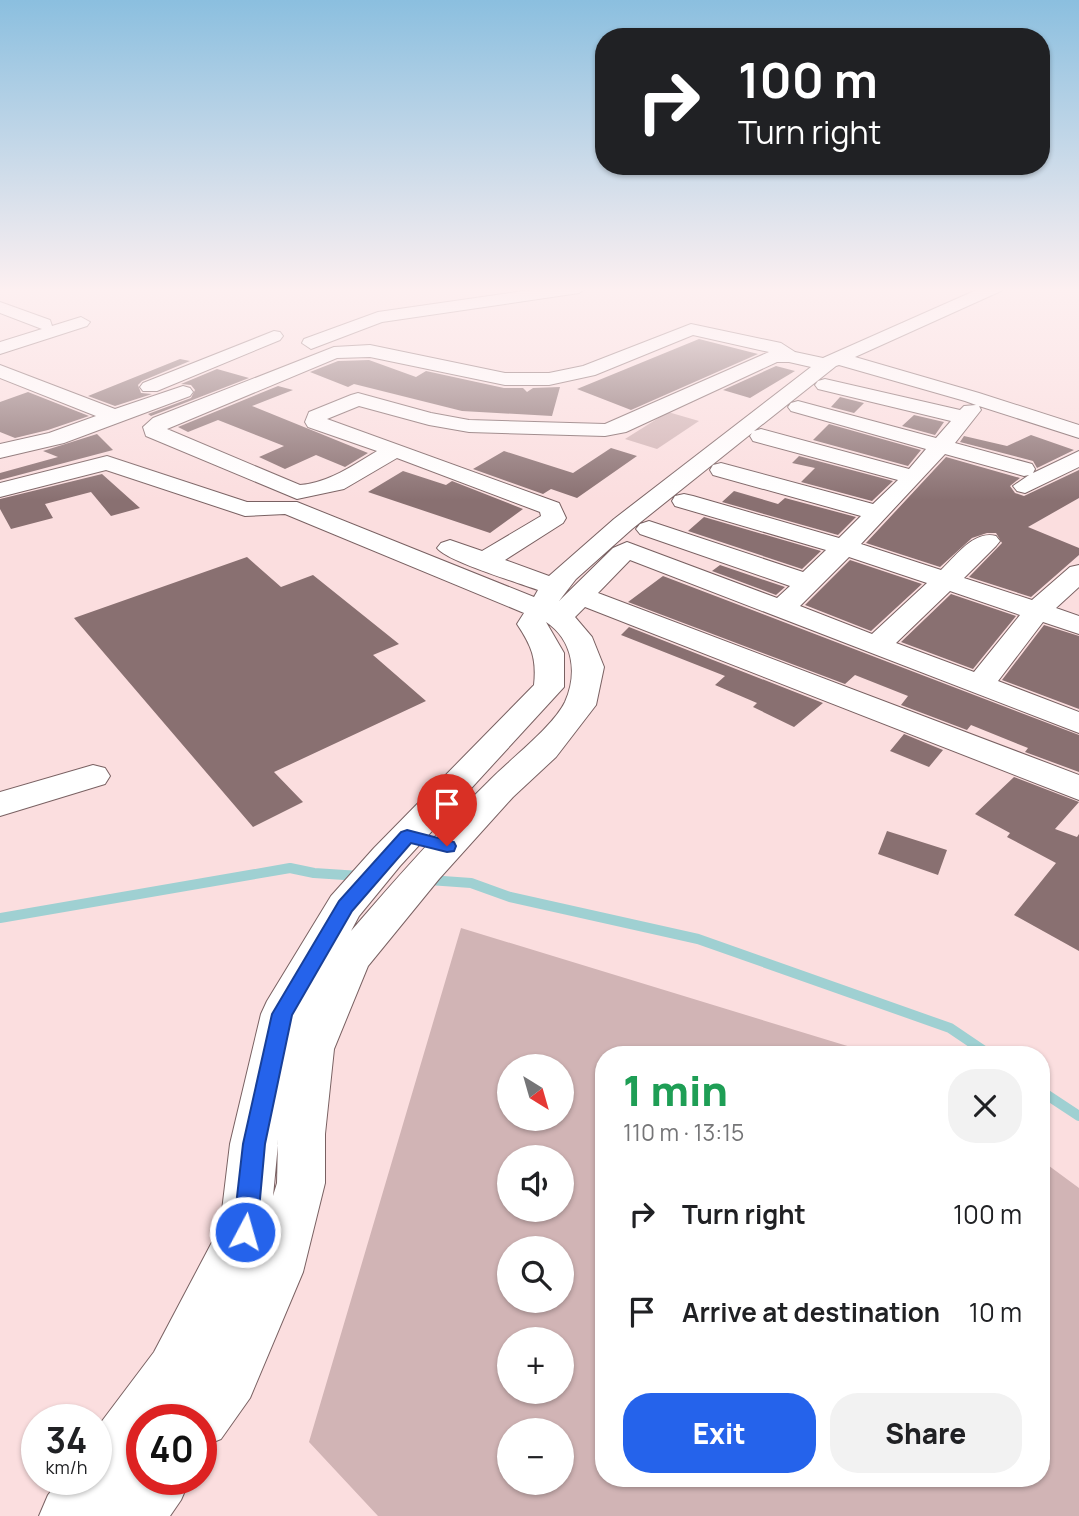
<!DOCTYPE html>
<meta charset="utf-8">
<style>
body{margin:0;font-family:Manrope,sans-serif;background:#f2f2f2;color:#202124;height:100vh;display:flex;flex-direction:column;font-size:26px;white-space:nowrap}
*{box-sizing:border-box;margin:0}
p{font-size:23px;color:#757577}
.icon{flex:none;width:38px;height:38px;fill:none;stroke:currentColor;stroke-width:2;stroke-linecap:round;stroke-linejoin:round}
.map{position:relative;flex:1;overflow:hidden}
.sheet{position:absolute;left:595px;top:1046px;width:455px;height:441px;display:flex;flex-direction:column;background:#fff;border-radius:28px;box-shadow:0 2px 5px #0004}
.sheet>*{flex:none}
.guide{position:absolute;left:595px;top:28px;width:455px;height:147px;border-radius:28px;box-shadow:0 2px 5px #0004;background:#202124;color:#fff;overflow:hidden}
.needle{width:46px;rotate:143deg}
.buttons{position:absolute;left:497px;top:1054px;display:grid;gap:14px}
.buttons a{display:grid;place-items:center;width:77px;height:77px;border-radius:50%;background:#fff;box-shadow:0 2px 5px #0004;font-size:35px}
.speed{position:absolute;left:21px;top:1404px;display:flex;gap:14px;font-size:35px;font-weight:700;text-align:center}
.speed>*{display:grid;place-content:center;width:91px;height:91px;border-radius:50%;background:#fff;box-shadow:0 2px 5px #0004;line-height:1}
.speed small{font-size:18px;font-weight:400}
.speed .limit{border:10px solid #d22;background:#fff;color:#111}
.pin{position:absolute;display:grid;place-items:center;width:60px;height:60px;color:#fff;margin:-72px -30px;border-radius:50% 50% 50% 0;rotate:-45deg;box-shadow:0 0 7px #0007}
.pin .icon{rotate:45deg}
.me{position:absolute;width:77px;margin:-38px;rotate:6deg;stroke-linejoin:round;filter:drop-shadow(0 0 5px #0008)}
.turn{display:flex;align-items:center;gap:24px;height:147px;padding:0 28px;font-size:32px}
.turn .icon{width:91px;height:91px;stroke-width:2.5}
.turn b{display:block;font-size:49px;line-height:60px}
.round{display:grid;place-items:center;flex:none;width:74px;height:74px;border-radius:28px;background:#f2f2f2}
.summary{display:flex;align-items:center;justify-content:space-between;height:119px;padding:0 28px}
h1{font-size:42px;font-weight:800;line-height:52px;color:#1e9e55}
.action{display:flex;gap:14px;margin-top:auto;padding:14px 28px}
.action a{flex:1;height:80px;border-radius:28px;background:#2563eb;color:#fff;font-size:28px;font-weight:800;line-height:80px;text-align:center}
.action a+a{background:#f2f2f2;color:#202124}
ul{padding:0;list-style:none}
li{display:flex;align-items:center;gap:21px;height:98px;padding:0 28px}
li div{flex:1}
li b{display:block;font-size:26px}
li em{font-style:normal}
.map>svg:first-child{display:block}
</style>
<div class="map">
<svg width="1079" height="1516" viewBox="0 0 1079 1516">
<rect width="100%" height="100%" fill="#fbdedf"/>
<path fill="#d1b4b5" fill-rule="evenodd" d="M 668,412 L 699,421 L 657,449 L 625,439 Z
M 461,928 L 877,1055 L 604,1055 L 604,1479 L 1041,1479 L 1041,1160 L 1079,1188 L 1079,1516 L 378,1516 L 309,1442 ZM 509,1066 L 562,1066 L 562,1118 L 509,1118 ZM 509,1157 L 562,1157 L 562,1209 L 509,1209 ZM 509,1248 L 562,1248 L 562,1300 L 509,1300 ZM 509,1339 L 562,1339 L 562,1391 L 509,1391 ZM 509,1430 L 562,1430 L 562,1482 L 509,1482 Z"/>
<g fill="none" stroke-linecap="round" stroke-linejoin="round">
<path stroke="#9fd0d2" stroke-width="10" d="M 429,880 L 471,883 L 510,897 L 698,939 L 950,1028 L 990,1055
M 0,918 L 290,868 L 314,873 L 360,876
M 1041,1091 L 1079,1116"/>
</g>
<path fill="#897071" d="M 699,339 L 758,354 L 631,410 L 577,389 Z
M 180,359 L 190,361 L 142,381 L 138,385 L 141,393 L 152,394 L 115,406 L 88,396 Z
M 369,360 L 416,377 L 426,371 L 504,388 L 523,388 L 527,392 L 533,388 L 560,387 L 552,416 L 462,411 L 354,384 L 348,387 L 310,372 L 338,361 Z
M 776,366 L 795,371 L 750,398 L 723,390 Z
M 217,369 L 249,378 L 151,416 L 148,414 L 191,398 L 195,390 L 191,385 L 181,384 Z
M 278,386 L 293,390 L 252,406 L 368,453 L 345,467 L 316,455 L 285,469 L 259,457 L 284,446 L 218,420 L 188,432 L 178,427 Z
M 28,392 L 89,416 L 48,430 L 15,438 L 0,432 L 0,402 Z
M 840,397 L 864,403 L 854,413 L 831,407 Z
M 914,415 L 944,422 L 935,435 L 902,426 Z
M 829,424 L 921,450 L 908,466 L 813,440 Z
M 97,434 L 113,450 L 0,480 L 0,473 L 58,457 L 43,451 Z
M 1031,435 L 1074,450 L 1037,468 L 1033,461 L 960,442 L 964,436 L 1007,446 Z
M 611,448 L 637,456 L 577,498 L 551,489 L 543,494 L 473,469 L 504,451 L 573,473 Z
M 799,456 L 893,481 L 872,501 L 801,482 L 815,468 L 792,463 Z
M 946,457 L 1020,478 L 1010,486 L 1015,493 L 1024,496 L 1079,470 L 1079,498 L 1028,527 L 1079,548 L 1079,555 L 1031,597 L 969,577 L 1002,543 L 996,533 L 987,533 L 972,538 L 940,567 L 866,543 Z
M 403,471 L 446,485 L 452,481 L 523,509 L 490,533 L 368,492 Z
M 102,474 L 140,508 L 111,516 L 91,492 L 45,504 L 53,518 L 11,529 L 0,509 L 0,499 Z
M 734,491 L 778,504 L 785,498 L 856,517 L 838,535 L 722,502 Z
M 704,517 L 821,551 L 802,569 L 688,531 Z
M 247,557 L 281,587 L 313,575 L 399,644 L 373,655 L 426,701 L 274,772 L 303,802 L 253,827 L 74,618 Z
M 850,560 L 922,584 L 871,631 L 805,605 Z
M 720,565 L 785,587 L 776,595 L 712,571 Z
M 663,576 L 1079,735 L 1079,772 L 1025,752 L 1028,748 L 971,725 L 967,730 L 901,705 L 908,696 L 855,675 L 845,684 L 628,602 Z
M 951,594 L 1016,616 L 973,669 L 901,642 Z
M 1044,625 L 1079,636 L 1079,709 L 1002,680 Z
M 629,627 L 823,703 L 794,727 L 753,707 L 757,703 L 715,685 L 725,676 L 621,635 Z
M 904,734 L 943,750 L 929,767 L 890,751 Z
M 1014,777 L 1079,802 L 1055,829 L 1077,837 L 1079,834 L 1079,951 L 1014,915 L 1056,863 L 1007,837 L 1010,833 L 975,814 Z
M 887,831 L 947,850 L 938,875 L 878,854 Z"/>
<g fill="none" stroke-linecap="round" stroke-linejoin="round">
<g stroke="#796162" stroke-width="2">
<path id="minor" d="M 544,288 L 587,288 L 579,293 L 382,322 L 311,349 L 302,343 L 304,339 L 378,312 Z
M 981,288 L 1003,288 L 1001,291 L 855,357 L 979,393 L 1079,425 L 1079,438 L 979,406 L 981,410 L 955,443 L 1032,464 L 1035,469 L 1033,473 L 1079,451 L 1079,467 L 1025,493 L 1017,491 L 1013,486 L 1029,475 L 1024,476 L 945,454 L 861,544 L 941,570 C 956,556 974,530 996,536 L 1000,541 L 996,546 L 964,578 L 1032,600 L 1070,567 L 1079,565 L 1079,587 L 1056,608 L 1079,616 L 1079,634 L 1043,622 L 998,681 L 1079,712 L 1079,733 L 630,560 L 598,593 L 1079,775 L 1079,800 L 585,607 L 575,617 L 592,637 L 604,667 L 596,705 L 556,757 L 513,797 L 439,879 L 368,966 L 334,1049 L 325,1134 L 325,1183 L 303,1272 L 250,1398 L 221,1439 L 201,1447 L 201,1419 L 142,1419 L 142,1479 L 190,1479 L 181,1500 L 170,1516 L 39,1516 L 48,1495 L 60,1479 L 96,1479 L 96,1429 L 154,1352 L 220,1227 L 230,1144 L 261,1014 L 267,1001 L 331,896 L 374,848 L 534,685 C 537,658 531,645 517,624 L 524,613 L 285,514 L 245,516 L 106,470 L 0,497 L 0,483 L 107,456 L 247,502 L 297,502 L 534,597 L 538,590 C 519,583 446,561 437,548 L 441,543 L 450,540 L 482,551 L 541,516 L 540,512 L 397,458 L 344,489 L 297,499 L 146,436 L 143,427 L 153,418 L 334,347 L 370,345 L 505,373 L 549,373 L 583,366 L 691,324 L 781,343 L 795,352 L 823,358 ZM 693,335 L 769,352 L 605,424 L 469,420 L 431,413 L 358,393 L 351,395 L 309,412 L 305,422 L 308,427 L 377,451 C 353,465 329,483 300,485 L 167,429 L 337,358 L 370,357 L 505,385 L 549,385 L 595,375 ZM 777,362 L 789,362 L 811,367 L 614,519 L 549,576 L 505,560 L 563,523 L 566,518 L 559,503 L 327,419 L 359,406 L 429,425 L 469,432 L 605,436 L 626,432 ZM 839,365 L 965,401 L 976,405 L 964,406 L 960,410 L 825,379 L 818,381 L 815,385 L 818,389 L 951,421 L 936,438 L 798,401 L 791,403 L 788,407 L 791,411 L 926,449 L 909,469 L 761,429 L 754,431 L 836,366 ZM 752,433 L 750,436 L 753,441 L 898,480 L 873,504 L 721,463 L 713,465 L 710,470 L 713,475 L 861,516 L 839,538 L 693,496 L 684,494 L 675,496 L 672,501 L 675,506 L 826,550 L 803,572 L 649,521 L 640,524 L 636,529 L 640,534 L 790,586 L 777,598 L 627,542 L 613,548 L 559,601 L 576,579 L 632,529 ZM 849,557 L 927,583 L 872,634 L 800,606 ZM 950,591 L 1020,615 L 974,672 L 896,643 ZM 546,622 C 573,640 578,673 565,702 C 553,727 508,761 488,782 C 440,829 395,880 351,931 L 359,916 L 400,866 L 564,687 L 564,653 ZM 278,1139 L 277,1183 L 273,1196 L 278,1144 Z
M 0,302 L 50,320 L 52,326 L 81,317 L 90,322 L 87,326 L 0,354 L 0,342 L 42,329 L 0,313 Z
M 274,331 L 280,332 L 283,336 L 280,340 L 157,391 L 143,391 L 140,387 L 143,383 Z
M 0,365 L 115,409 L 183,386 L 190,388 L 193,392 L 190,396 L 64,443 L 0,458 L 0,444 L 49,433 L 96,416 L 0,378 Z
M 93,765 L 105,768 L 110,776 L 105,784 L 0,816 L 0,792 Z"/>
</g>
<use href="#minor" fill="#fff" fill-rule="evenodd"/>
</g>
<linearGradient id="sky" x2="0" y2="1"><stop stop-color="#8bbfdf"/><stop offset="0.58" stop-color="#fdf0f1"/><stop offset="1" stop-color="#fdf0f1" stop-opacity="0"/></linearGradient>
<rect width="1079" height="500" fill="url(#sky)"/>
<path fill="#2563eb" stroke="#184099" stroke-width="2" d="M 407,830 L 454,842 L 456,846 L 454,851 L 447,852 L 411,843 L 352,911 L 292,1015 L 265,1144 L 257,1232 L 253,1240 L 245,1244 L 237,1240 L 233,1232 L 243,1144 L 272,1014 L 339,901 L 401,832 Z"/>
</svg>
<div class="buttons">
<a><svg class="needle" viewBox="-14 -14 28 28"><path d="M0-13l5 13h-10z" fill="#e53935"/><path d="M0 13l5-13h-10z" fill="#757577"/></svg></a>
<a><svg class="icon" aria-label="sound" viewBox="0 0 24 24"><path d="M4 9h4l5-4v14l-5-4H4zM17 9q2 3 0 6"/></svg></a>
<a><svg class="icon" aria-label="search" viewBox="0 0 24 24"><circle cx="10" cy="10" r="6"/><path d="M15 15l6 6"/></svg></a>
<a>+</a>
<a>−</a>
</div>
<div class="speed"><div>34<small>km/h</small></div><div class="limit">40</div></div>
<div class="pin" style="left:447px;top:846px;background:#d93025"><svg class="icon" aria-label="arrive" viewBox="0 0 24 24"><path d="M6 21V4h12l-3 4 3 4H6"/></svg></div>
<svg class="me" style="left:245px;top:1232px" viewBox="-20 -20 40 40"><circle r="17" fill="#2563eb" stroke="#fff" stroke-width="3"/><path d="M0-11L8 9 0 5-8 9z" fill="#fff"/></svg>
<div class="guide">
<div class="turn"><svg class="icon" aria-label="right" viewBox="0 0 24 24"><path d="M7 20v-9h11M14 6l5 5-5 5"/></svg><div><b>100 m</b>Turn right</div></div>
</div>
<section class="sheet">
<div class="summary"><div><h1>1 min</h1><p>110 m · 13:15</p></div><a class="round"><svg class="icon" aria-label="close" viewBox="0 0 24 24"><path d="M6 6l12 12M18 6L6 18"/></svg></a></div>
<ul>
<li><svg class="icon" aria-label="right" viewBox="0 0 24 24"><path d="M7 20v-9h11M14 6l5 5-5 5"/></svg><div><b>Turn right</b></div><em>100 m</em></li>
<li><svg class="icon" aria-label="arrive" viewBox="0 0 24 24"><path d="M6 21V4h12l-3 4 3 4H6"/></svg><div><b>Arrive at destination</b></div><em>10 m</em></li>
</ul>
<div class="action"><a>Exit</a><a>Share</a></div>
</section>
</div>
